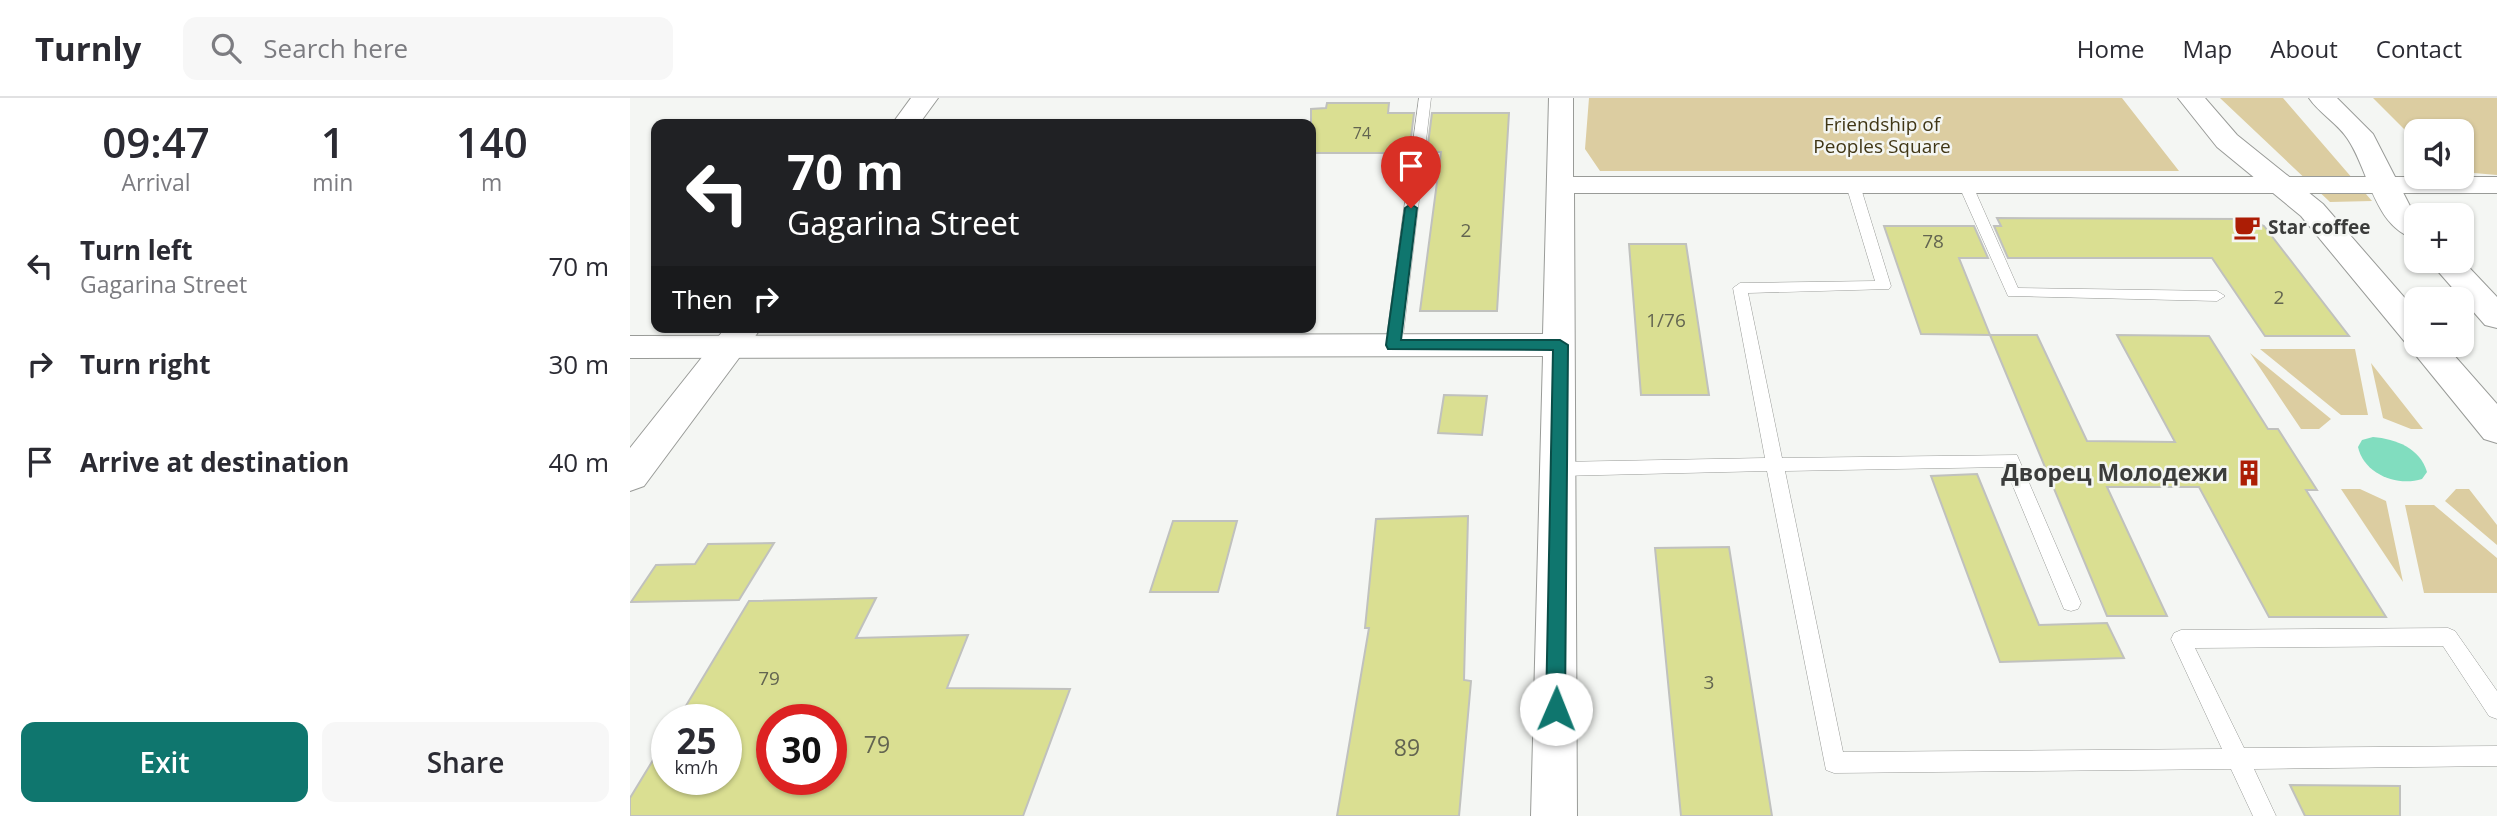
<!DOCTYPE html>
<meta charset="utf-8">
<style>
body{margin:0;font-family:"Open Sans",sans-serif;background:#f7f7f7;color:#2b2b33;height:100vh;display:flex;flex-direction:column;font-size:26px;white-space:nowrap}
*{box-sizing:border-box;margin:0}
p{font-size:23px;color:#7c7c81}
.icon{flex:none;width:38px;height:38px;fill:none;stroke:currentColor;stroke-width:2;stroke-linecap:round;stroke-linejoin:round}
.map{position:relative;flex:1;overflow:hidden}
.sheet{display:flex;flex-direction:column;background:#fff;width:630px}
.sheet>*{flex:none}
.banner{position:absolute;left:21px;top:21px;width:665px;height:214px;border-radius:14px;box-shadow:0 2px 5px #0004;background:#202124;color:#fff;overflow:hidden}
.controls{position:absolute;left:1774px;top:21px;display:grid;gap:14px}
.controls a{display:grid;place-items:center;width:70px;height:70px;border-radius:14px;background:#fff;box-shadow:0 2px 5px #0004;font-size:35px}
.speed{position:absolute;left:21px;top:606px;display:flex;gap:14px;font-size:35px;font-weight:700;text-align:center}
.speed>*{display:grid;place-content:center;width:91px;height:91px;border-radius:50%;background:#fff;box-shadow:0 2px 5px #0004;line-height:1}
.speed small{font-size:18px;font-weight:400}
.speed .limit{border:10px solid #d22;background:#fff;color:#111}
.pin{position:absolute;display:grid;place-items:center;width:60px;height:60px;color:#fff;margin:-72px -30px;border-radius:50% 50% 50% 0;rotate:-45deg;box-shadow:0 0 7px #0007}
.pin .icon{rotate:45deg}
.me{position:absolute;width:77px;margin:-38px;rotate:1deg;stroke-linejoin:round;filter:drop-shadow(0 0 5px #0008)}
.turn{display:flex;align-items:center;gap:24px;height:147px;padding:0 21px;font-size:32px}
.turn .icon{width:91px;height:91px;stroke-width:2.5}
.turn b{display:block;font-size:49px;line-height:60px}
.then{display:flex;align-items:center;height:66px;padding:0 21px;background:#0003;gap:14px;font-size:26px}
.eta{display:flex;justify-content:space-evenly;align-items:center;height:119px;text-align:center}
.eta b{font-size:42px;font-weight:600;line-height:49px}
.action{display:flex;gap:14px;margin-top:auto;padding:14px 21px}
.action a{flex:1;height:80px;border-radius:14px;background:#0f766e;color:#fff;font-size:28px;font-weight:600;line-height:80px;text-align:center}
.action a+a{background:#f7f7f7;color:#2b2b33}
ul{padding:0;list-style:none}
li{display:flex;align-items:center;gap:21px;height:98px;padding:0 21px}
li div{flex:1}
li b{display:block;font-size:26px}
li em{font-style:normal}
header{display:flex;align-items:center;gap:42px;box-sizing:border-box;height:98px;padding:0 35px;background:#fff;border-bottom:2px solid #e1e1e2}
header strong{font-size:33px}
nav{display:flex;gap:38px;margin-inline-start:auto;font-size:24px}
.search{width:490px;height:63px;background:#f7f7f7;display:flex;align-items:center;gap:18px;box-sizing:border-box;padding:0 24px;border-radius:14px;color:#7c7c81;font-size:26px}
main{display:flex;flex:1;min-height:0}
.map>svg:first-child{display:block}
</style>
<header>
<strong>Turnly</strong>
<div class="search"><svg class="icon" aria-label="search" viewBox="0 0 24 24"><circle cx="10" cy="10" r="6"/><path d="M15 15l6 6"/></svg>Search here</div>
<nav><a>Home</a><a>Map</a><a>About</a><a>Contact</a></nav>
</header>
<main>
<section class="sheet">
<div class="eta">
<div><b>09:47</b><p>Arrival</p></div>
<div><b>1</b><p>min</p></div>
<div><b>140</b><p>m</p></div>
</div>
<ul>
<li><svg class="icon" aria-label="left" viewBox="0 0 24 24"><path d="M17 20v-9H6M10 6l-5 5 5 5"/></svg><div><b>Turn left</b><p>Gagarina Street</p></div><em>70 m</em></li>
<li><svg class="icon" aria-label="right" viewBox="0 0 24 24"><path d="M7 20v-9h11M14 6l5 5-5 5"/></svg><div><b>Turn right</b></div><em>30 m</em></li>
<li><svg class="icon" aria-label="arrive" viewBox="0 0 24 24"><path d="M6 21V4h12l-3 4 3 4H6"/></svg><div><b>Arrive at destination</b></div><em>40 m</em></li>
</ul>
<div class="action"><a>Exit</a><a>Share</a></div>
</section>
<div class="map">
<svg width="1867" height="718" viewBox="0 0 1867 718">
<rect width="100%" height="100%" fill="#f4f6f3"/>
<path fill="#dccda1" d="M 959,0 L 1492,0 L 1549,73 L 970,73 L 955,51 Z
M 1590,0 L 1653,0 L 1742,103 L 1700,104 Z
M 1743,0 L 1867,0 L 1867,77 L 1832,74 L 1832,33 L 1787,33 L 1787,44 Z
M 1630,251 L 1725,251 L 1738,317 L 1711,317 Z
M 1620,255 L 1701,321 L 1689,331 L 1671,331 Z
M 1741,265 L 1793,331 L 1781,331 L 1753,320 Z
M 1711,391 L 1730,391 L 1756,403 L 1773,484 Z
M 1826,391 L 1839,391 L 1867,427 L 1867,447 L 1815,403 Z
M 1775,407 L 1804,407 L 1867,460 L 1867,495 L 1794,495 Z"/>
<path fill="#81ddbf" d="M 1743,339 C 1766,341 1790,350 1797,374 L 1792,381 C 1767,389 1734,376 1728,349 L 1732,342 Z"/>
<path fill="#dadf92" stroke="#c0c1be" stroke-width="2" fill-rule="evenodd" d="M 697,5 L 759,5 L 758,15 L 784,15 L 779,55 L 681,55 L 681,11 L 696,10 Z
M 802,15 L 879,15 L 867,213 L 790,213 L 811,54 L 797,54 Z
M 1367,120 L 1618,121 L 1634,128 L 1719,238 L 1635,238 L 1582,160 L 1378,160 L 1364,128 L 1371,128 Z
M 1254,128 L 1344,128 L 1358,160 L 1329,160 L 1360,237 L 1291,236 Z
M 999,146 L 1056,146 L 1079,297 L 1011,297 Z
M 1360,237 L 1407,237 L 1457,343 L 1545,344 L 1487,237 L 1579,238 L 1638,331 L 1648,331 L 1687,392 L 1676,392 L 1756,519 L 1639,519 L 1569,389 L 1477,389 L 1537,518 L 1477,518 Z
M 814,297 L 857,298 L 852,337 L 808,335 Z
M 1347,376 L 1409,527 L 1477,525 L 1494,560 L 1370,564 L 1301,378 Z
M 838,418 L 834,582 L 841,583 L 829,718 L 707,718 L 739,530 L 735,530 L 746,421 Z
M 543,423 L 607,423 L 588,494 L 520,494 Z
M 144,445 L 109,502 L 1,504 L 26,467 L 65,466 L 78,446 Z
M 1099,449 L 1142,718 L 1051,718 L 1025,450 Z
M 246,500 L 226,540 L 338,537 L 317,590 L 440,591 L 393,718 L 0,718 L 0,700 L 37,639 L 37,681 L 96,681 L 96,621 L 48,621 L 119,503 ZM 142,621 L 201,621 L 201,681 L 142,681 Z
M 1660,687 L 1770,688 L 1770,718 L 1675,718 Z"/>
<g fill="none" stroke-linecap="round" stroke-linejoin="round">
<g stroke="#999b98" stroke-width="1">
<path id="service" d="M 789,0 L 801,0 L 772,247 L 764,252 L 756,247 Z
M 1223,83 L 1230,87 L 1261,188 L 1259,191 L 1118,195 L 1152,360 L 1387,357 L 1451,505 L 1448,511 L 1441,513 L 1434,511 L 1375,369 L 1155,373 L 1213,654 L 1592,651 L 1541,541 L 1544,535 L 1551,532 L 1818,530 L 1825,533 L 1867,593 L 1867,621 L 1859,618 L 1813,548 L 1565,550 L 1614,650 L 1867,648 L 1867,668 L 1624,671 L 1646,718 L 1623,718 L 1601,671 L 1204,675 L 1196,672 L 1137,373 L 929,378 L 923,376 L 920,371 L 923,366 L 929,364 L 1135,360 L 1103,190 L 1110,185 L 1245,183 L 1216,87 Z
M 1336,84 L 1343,88 L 1388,190 L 1587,193 L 1595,198 L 1587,203 L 1378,198 L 1329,88 Z"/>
</g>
<g stroke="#999b98" stroke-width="2">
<path id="minor" d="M 919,0 L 943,0 L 943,79 L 1867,79 L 1867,95 L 944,95 L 947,718 L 901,718 L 913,258 L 0,260 L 0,238 L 913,236 Z"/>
</g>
<g stroke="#999b98" stroke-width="2">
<path id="tertiary" d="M 281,0 L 308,0 L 289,26 L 262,26 Z
M 96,229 L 132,229 L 14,388 L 0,393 L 0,350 Z"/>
</g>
<g stroke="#999b98" stroke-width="2">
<path id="primary" d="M 1548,0 L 1575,0 L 1607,37 L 1693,106 L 1787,214 L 1787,247 L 1815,247 L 1867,306 L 1867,345 L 1854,341 L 1784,255 L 1780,245 L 1775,244 L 1671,118 L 1587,49 Z
M 1679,0 L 1707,0 L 1743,36 L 1780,108 L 1790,117 L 1787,117 L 1787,141 C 1744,131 1739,71 1717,40 C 1707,25 1689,15 1679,0 Z
M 1832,162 L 1867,199 L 1867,230 L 1855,227 L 1799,163 Z"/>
</g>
<use href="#service" fill="#fff" fill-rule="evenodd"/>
<use href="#minor" fill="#fff" fill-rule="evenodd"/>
<use href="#tertiary" fill="#fff" fill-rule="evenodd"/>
<use href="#primary" fill="#fff" fill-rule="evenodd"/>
</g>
<path fill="#0f766e" stroke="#0a4d48" stroke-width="2" d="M 781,106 L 787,110 L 771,242 L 930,242 L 938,247 L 935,611 L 932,618 L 926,620 L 919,618 L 916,611 L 923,252 L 758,251 L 756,247 L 775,110 Z"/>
<defs>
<g id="cafe-bare" transform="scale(2.1)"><path d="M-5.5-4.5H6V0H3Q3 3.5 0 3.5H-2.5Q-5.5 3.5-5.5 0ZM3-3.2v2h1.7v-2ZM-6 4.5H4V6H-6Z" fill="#ac1d05" stroke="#f4f6f3" stroke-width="2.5" paint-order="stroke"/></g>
<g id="building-bare" transform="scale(2.1)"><path d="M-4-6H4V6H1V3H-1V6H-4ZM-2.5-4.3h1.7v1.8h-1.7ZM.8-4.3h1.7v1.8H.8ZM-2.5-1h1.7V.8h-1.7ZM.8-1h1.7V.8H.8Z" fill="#ac1d05" stroke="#f4f6f3" stroke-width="2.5" paint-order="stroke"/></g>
</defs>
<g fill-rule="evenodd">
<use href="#cafe-bare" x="1617" y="129"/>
<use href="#building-bare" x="1619" y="375"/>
</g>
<g text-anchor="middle" stroke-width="5" stroke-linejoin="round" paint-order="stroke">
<g font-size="16" fill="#636551">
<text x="732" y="41">74</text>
</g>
<g font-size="19" fill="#403615" stroke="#f4f6f3">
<text x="1252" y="33">Friendship of<tspan x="1252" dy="22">Peoples Square</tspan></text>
</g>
<g font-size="19" font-weight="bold" fill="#3b3c3b" stroke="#f4f6f3" text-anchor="start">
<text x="1638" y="136">Star coffee</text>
</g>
<g font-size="19" fill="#636551">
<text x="836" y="139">2</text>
<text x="1303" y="150">78</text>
<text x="1649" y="206">2</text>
<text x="1036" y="229">1/76</text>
<text x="139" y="587">79</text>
<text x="1079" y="591">3</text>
</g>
<g font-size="23" font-weight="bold" fill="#3b3c3b" stroke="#f4f6f3" text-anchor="end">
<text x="1598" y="383">Дворец Молодежи</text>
</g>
<g font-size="23" fill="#636551">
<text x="247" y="655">79</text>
<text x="777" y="658">89</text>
</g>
</g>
</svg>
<div class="controls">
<a><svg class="icon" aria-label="sound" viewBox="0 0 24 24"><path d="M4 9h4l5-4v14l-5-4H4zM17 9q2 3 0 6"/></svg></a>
<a>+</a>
<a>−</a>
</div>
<div class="speed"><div>25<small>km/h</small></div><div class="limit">30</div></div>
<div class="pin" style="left:781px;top:110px;background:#d93025"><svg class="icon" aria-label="arrive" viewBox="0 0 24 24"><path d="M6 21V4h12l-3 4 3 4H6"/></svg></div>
<svg class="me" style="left:926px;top:611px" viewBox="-20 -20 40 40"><circle r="19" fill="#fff"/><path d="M0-13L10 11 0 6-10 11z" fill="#0f766e"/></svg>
<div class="banner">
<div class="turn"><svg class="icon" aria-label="left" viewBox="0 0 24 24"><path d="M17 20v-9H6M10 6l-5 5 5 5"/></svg><div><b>70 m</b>Gagarina Street</div></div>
<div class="then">Then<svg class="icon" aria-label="right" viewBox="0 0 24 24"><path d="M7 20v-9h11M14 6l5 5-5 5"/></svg></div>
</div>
</div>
</main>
